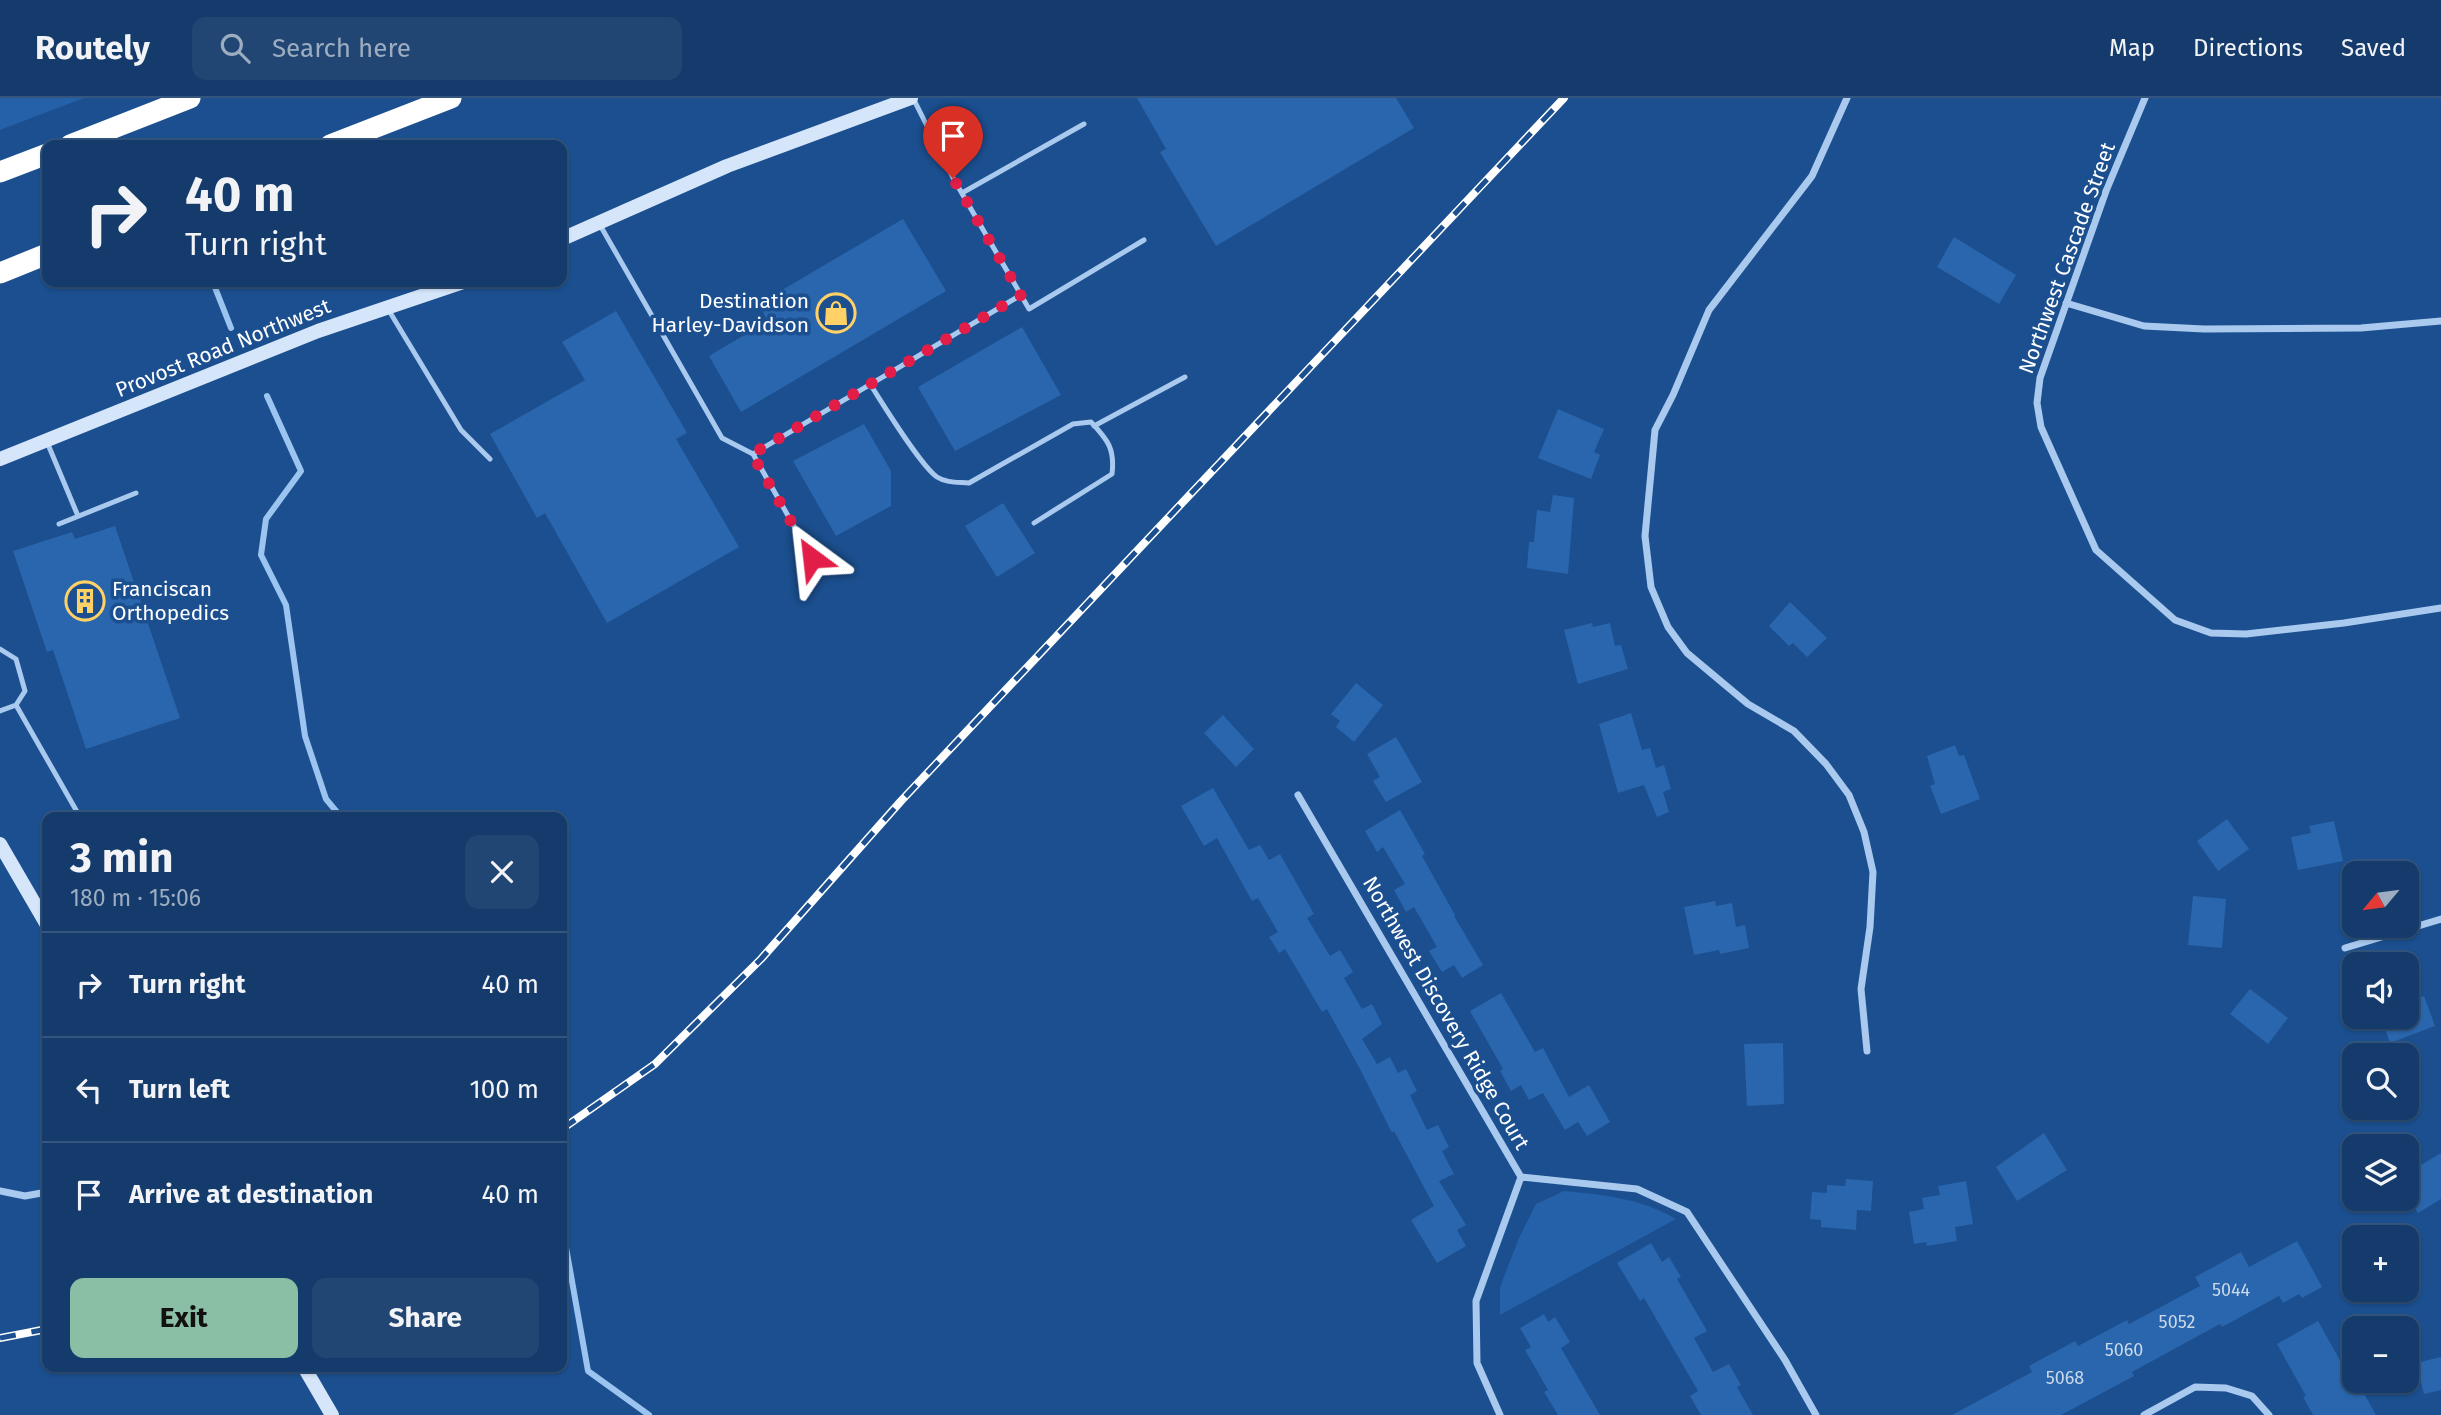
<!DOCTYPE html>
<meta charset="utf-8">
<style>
body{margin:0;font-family:"Fira Sans",sans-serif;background:#214673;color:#f1f3f6;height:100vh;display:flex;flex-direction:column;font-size:26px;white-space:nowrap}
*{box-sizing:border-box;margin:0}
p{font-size:23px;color:#9dadc1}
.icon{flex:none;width:38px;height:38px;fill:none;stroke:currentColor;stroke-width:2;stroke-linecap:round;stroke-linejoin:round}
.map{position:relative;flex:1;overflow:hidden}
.details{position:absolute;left:42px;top:714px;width:525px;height:560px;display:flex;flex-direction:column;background:#143b6b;border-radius:14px;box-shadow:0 2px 5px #0004,0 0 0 2px #33557e}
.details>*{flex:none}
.guide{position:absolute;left:42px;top:42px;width:525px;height:147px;border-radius:14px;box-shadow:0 2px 5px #0004,0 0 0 2px #33557e;background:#143b6b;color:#f1f3f6;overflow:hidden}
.needle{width:46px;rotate:241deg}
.tools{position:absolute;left:2342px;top:763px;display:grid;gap:14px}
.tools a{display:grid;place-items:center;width:77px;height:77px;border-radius:14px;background:#143b6b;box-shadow:0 2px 5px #0004,0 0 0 2px #33557e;font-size:35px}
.pin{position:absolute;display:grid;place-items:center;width:60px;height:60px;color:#fff;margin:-72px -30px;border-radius:50% 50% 50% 0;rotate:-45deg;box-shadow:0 0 7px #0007}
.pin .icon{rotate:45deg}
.me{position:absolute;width:77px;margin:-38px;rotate:330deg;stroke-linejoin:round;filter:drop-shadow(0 0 5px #0008)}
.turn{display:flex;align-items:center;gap:24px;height:147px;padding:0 28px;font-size:32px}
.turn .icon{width:91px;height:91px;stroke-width:2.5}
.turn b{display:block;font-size:49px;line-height:60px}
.round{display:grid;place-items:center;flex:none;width:74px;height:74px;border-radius:14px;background:#214673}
.head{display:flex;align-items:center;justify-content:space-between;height:119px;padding:0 28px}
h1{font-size:42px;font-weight:700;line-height:52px}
.cta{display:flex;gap:14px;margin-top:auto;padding:14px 28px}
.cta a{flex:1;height:80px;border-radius:14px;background:#8abfa5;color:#111;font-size:28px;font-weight:700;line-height:80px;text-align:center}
.cta a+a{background:#214673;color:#f1f3f6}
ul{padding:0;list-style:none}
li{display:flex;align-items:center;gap:21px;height:105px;padding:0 28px;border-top:2px solid #33557e}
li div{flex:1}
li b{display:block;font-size:26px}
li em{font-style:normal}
header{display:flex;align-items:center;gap:42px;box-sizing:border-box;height:98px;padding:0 35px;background:#143b6b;border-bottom:2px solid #33557e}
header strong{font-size:33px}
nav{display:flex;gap:38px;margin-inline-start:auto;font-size:24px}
.search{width:490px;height:63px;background:#214673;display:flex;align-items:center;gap:18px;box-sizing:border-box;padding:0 24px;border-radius:14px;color:#9dadc1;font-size:26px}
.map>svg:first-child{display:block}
</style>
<header>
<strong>Routely</strong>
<div class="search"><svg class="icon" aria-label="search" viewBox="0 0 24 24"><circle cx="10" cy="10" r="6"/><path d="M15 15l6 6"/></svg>Search here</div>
<nav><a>Map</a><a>Directions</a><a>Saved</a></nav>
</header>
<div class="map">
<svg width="2441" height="1317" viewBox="0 0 2441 1317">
<rect width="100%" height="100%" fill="#1b4f8f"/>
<path fill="#2461a8" d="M 0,0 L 84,0 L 0,32 Z
M 1564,1093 C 1604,1097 1641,1100 1676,1121 L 1500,1217 L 1500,1189 L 1519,1140 L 1536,1106 Z"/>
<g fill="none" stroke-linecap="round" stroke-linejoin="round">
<path stroke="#9cc4f0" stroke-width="6" d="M 214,187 L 231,230
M 267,298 L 301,373 L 266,421 L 261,457 L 286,507 L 305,638 L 326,701 L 341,719
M 562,1127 L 588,1273 L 649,1317"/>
</g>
<path fill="#2a66ad" d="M 1137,0 L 1396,0 L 1414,30 L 1216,148 L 1160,54 L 1166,51 Z
M 903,121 L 946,193 L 741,314 L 709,258 L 768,223 L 758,206 Z
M 1954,139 L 2016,177 L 1999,206 L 1937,169 Z
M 616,213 L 687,335 L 676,341 L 739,449 L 607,525 L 545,415 L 537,420 L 490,336 L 585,282 L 562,244 Z
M 1022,229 L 1061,297 L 955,353 L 918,289 Z
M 1558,311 L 1604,331 L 1594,354 L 1600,357 L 1591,381 L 1538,360 Z
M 864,326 L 891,373 L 891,408 L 836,438 L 793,363 Z
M 1553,397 L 1574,400 L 1568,476 L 1527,470 L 1529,444 L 1534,444 L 1537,412 L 1550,414 Z
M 1003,405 L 1035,455 L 997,479 L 965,428 Z
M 115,428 L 180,620 L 86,651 L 53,552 L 47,554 L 13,453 L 72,434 L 75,441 Z
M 1790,504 L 1827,540 L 1807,559 L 1793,545 L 1789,548 L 1769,528 Z
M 1592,525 L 1593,529 L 1610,525 L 1615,548 L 1621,547 L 1628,571 L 1578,586 L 1564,532 Z
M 1356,585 L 1383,607 L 1354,644 L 1336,629 L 1340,623 L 1331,616 Z
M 1631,615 L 1642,652 L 1650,650 L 1656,670 L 1664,667 L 1671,691 L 1663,694 L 1669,714 L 1657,719 L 1644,687 L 1618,695 L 1599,626 Z
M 1223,617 L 1254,651 L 1236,669 L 1204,635 Z
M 1396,639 L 1422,684 L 1386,704 L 1373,683 L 1380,679 L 1367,656 Z
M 1955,647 L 1959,658 L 1964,657 L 1980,701 L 1941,716 L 1930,688 L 1935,686 L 1927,658 Z
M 1213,690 L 1249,752 L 1260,747 L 1269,762 L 1280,756 L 1314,816 L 1307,820 L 1330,858 L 1340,852 L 1353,874 L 1344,880 L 1362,911 L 1372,906 L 1382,926 L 1362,941 L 1377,966 L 1390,959 L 1398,975 L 1406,971 L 1417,993 L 1410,997 L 1427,1032 L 1438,1027 L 1449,1049 L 1442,1053 L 1454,1076 L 1439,1083 L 1466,1127 L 1457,1132 L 1466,1148 L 1437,1165 L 1411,1122 L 1434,1108 L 1394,1033 L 1392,1035 L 1360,971 L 1327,911 L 1322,914 L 1285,851 L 1279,855 L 1269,839 L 1278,834 L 1258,800 L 1252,803 L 1217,740 L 1204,748 L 1181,708 Z
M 1400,712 L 1425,756 L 1422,758 L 1455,817 L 1454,818 L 1483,867 L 1462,880 L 1454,867 L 1442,874 L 1429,853 L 1437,849 L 1414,809 L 1406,814 L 1394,792 L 1405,786 L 1383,749 L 1377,754 L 1365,733 Z
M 2227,721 L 2249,751 L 2218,773 L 2197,743 Z
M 2334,723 L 2343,763 L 2298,772 L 2291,739 L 2311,735 L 2309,728 Z
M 2193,798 L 2226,801 L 2222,850 L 2188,847 Z
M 1715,803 L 1716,808 L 1732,805 L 1736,829 L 1745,827 L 1749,850 L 1720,856 L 1719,852 L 1694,857 L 1684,809 Z
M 2250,891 L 2288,920 L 2268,946 L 2230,916 Z
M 1501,895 L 1535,954 L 1543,950 L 1569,999 L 1589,987 L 1610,1024 L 1587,1038 L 1578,1024 L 1565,1032 L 1543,995 L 1529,1002 L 1521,987 L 1511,993 L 1500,973 L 1503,971 L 1470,913 Z
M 2424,898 L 2435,928 L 2390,945 L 2381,919 L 2406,919 L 2406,905 Z
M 1783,945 L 1784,1006 L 1747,1008 L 1744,946 Z
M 2044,1035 L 2067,1072 L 2017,1103 L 1996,1069 Z
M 2441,1055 L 2441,1101 L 2418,1115 L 2406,1097 L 2406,1076 Z
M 1846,1081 L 1873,1083 L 1871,1113 L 1857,1112 L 1856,1132 L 1821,1129 L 1821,1122 L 1810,1121 L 1812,1094 L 1827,1095 L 1827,1087 L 1845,1088 Z
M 1966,1083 L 1973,1126 L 1955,1129 L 1957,1143 L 1927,1148 L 1926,1144 L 1914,1146 L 1909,1114 L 1924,1111 L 1922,1100 L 1940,1097 L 1938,1088 Z
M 2297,1143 L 2322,1189 L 2302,1200 L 2299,1196 L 2283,1205 L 2279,1198 L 2222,1229 L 2220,1226 L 2132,1274 L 2134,1278 L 2061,1317 L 1952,1317 L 2032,1274 L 2029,1268 L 2075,1243 L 2078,1248 L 2127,1222 L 2129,1226 L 2200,1188 L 2195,1179 L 2241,1154 L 2249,1169 Z
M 1651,1145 L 1662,1164 L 1669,1159 L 1681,1179 L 1677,1181 L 1707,1233 L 1694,1240 L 1713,1274 L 1729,1266 L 1741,1287 L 1737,1289 L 1753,1317 L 1701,1317 L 1690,1298 L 1698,1293 L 1644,1200 L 1640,1203 L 1617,1165 Z
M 1544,1216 L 1548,1224 L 1555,1219 L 1570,1244 L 1561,1250 L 1600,1317 L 1558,1317 L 1544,1294 L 1548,1292 L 1525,1252 L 1531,1249 L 1520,1230 Z
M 2318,1223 L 2347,1275 L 2352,1273 L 2354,1283 L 2357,1283 L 2376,1317 L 2313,1317 L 2303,1299 L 2306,1298 L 2277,1246 Z
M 2441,1259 L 2441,1292 L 2424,1296 L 2416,1265 Z"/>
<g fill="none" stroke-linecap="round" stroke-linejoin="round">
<path stroke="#a9c9ee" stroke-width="5" d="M 962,95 L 1084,26
M 600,127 L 722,340 L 753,356 L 812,460
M 1021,197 L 1029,211 L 1144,142
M 388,211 L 461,332 L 490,361
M 870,286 C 883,306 920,367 937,379 C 946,385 958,384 969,385 L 1073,326 L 1091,324 C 1108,342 1115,351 1112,376 L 1034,425
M 1094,328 L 1185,279
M 47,344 L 78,418
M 753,356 L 1021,197 L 953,80 L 913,0
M 59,426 L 136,395
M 0,551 L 16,561 L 25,593 L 16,607 L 0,613
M 16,607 L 80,719"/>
<path stroke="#a9c9ee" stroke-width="7" d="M 1847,0 L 1812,78 L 1709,212 L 1673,297 L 1655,332 L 1645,438 L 1651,489 L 1668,529 L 1687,555 L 1748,606 L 1794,633 L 1826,666 L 1849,697 L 1864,734 L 1873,774 L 1870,829 L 1861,891 L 1867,953
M 2145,0 L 2106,93 L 2040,280 L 2037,305 L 2041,329 L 2096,452 L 2175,522 L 2211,535 L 2246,536 L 2344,525 L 2441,510
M 2066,205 L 2144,228 L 2204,231 L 2361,230 L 2441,223
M 1298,697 L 1521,1079 L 1476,1203 L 1477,1265 L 1500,1317
M 2345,850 L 2441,821
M 1521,1079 L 1637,1091 L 1687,1114 L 1785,1262 L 1816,1317
M 0,1093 L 25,1098 L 47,1094
M 2144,1317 L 2195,1289 L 2226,1290 L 2252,1298 L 2269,1317"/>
<path stroke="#d6e6fa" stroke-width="14" d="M 562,141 L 727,68 L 911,0
M 0,361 L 318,233 L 463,184
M 0,746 L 47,827
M 304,1269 L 332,1317"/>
<path stroke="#fff" stroke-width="21" d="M 70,47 L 190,0
M 330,47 L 451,0
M 0,74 L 47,56
M 0,175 L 47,156"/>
<g stroke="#fff" stroke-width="8">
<path id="rail" d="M 562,1031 L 655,966 L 761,861 L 901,703 L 1564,0
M 0,1240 L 47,1231"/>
</g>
<use href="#rail" stroke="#1b4f8f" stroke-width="5" stroke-dasharray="16" stroke-linecap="butt"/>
</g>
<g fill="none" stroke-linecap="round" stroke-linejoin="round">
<path stroke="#e11d48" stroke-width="12" stroke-dasharray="0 21.6" d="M 812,460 L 752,356 L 1021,197 L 953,80"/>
</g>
<defs>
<g id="shop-ring" transform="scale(2.0125)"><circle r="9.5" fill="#1b4f8f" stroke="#ffd166" stroke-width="1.5"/><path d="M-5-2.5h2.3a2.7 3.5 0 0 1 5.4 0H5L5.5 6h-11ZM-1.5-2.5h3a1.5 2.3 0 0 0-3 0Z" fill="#ffd166"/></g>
<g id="building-ring" transform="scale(2.0125)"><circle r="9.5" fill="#1b4f8f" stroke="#ffd166" stroke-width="1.5"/><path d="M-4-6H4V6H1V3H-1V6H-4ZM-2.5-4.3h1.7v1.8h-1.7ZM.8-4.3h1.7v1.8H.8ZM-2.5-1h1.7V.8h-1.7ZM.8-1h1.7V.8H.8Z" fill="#ffd166"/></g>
</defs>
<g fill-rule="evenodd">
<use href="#shop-ring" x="836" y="215"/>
<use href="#building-ring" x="85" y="503"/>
</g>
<g text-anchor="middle" stroke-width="7" stroke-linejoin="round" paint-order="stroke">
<g font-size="18" fill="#cad9ea">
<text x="2231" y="1198">5044</text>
<text x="2177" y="1230">5052</text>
<text x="2124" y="1258">5060</text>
<text x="2065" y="1286">5068</text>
</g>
<g font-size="21" fill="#fff" stroke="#1b4f8f">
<text transform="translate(2067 160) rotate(-70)" y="7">Northwest Cascade Street</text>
<text transform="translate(223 250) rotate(-22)" y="7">Provost Road Northwest</text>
<text transform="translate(1446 915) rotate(60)" y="7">Northwest Discovery Ridge Court</text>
</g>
<g font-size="21" fill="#fff" stroke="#1b4f8f" text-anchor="end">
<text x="809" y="210">Destination<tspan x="809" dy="24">Harley-Davidson</tspan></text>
<text x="112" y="498" text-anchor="start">Franciscan<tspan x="112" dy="24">Orthopedics</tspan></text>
</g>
</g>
</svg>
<div class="tools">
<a><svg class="needle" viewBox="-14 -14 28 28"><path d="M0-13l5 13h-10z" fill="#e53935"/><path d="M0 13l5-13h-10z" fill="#9dadc1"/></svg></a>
<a><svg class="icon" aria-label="sound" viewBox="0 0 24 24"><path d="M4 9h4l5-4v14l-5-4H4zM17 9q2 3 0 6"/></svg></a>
<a><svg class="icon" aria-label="search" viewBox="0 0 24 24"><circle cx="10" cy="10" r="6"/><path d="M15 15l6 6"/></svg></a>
<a><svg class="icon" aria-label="layers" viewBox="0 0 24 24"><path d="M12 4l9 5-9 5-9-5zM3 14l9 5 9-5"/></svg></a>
<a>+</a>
<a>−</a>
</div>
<div class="pin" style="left:953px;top:80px;background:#d93025"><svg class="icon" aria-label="arrive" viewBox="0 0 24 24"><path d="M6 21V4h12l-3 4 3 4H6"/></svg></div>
<svg class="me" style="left:812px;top:460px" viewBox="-20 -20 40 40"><path d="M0-17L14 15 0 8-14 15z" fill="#e11d48" stroke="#fff" stroke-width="4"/></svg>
<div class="guide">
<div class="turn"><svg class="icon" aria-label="right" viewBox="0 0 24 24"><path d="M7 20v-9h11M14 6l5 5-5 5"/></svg><div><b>40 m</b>Turn right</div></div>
</div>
<section class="details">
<div class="head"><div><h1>3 min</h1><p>180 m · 15:06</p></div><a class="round"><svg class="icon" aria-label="close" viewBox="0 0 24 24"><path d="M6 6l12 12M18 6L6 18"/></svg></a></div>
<ul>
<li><svg class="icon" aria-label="right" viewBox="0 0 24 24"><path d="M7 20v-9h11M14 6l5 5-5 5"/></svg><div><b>Turn right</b></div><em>40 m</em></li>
<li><svg class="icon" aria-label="left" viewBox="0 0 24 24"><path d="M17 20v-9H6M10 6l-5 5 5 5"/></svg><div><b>Turn left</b></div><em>100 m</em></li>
<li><svg class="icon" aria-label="arrive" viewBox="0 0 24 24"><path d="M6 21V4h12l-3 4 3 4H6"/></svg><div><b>Arrive at destination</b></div><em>40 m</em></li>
</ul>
<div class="cta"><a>Exit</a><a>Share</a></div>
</section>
</div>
